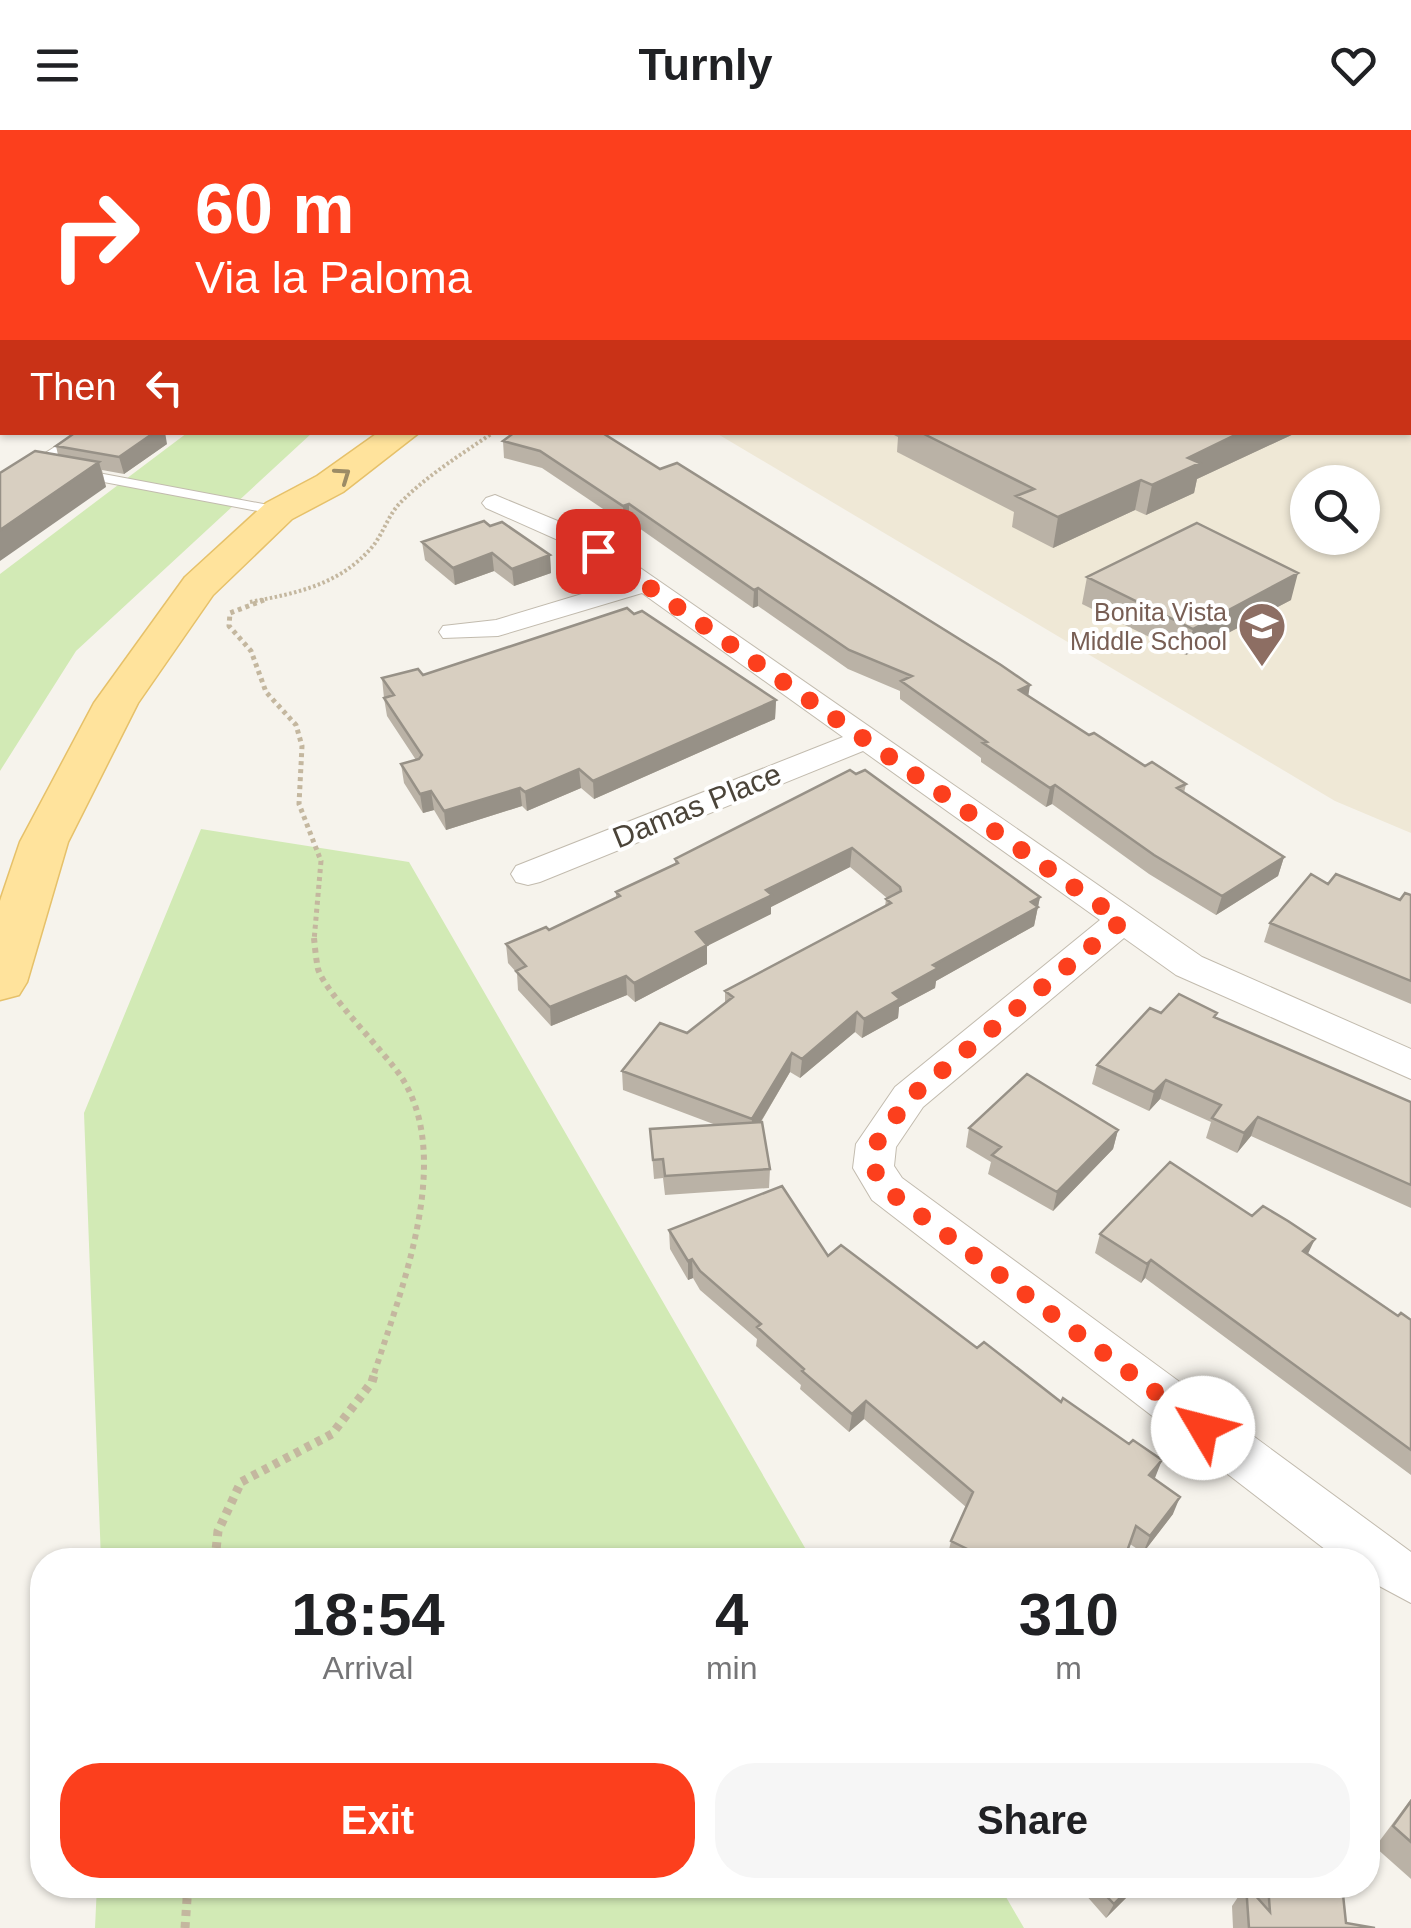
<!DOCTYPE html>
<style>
body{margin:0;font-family:Helvetica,sans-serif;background:#f6f6f6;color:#202124;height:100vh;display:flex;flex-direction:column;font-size:38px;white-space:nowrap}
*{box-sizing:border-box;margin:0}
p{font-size:32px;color:#757577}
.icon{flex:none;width:55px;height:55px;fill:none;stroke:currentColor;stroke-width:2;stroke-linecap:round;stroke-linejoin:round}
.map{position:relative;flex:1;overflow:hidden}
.side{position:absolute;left:30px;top:1418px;width:1350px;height:350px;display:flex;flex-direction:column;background:#fff;border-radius:40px;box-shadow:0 2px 8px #0004}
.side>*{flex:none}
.hud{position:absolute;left:0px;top:0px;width:1412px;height:305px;box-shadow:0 2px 8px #0004;background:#fc3f1d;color:#fff;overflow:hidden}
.buttons{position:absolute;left:1290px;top:335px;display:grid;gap:20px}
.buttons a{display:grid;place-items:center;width:90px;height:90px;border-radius:50%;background:#fff;box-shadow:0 2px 8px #0004;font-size:50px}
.pin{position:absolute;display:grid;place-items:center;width:85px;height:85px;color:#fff;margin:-42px;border-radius:20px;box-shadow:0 5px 15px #0006}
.me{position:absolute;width:110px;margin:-55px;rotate:307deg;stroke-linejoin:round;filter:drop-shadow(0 0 8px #0008)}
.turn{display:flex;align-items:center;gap:35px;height:210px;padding:0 30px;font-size:45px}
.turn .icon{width:130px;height:130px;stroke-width:2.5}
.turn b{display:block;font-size:70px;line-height:85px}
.then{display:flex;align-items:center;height:95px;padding:0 30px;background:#0003;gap:20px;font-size:38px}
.eta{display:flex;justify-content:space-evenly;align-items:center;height:170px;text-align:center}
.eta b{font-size:60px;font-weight:700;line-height:70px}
.cta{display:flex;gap:20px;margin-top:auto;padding:20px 30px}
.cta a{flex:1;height:115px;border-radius:40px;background:#fc3f1d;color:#fff;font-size:40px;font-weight:700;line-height:115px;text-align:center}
.cta a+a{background:#f6f6f6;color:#202124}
header{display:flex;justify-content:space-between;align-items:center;height:130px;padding:0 30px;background:#fff;font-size:45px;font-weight:700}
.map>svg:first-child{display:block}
</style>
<header><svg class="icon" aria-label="menu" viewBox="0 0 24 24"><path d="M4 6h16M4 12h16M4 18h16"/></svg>Turnly<svg class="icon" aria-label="heart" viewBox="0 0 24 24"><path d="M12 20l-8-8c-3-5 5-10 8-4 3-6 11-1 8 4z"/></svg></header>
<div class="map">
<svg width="1411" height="1798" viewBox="0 0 1411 1798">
<rect width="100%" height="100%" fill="#f6f3ec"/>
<path fill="#efe8d6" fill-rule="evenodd" d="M 1411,172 L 1411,703 L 1335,671 L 716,303 L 1410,302 ZM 1308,352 L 1362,352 L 1362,408 L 1308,408 Z"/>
<path fill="#d2eab5" d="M 299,0 L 888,0 L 311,2 Z
M 187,303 L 312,303 L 76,521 L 0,641 L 0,444 Z
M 201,699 L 409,732 L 812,1430 L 101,1430 L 84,983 Z
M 97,1755 L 999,1755 L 1024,1798 L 95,1798 Z"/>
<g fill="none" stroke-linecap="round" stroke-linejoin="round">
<g stroke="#c2bbae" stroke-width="2">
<path id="lane" d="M 1043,0 L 1053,0 L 1053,2 L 1044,2 Z
M 2,265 L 2,273 L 0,274 L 0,266 Z
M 78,302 L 94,302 L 0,362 L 0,352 Z
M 77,339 L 279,377 L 286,381 L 279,385 L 72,346 L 72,340 Z"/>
</g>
<g stroke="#c2bbae" stroke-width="2">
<path id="street" d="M 1410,21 L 1411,21 L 1411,31 L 1410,31 Z
M 495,365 L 594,406 L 1202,827 L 1411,919 L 1411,949 L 1176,845 L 1124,808 L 923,977 L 896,1017 L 894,1036 L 902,1048 L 1411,1422 L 1411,1473 L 1368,1450 L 1368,1430 L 1339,1430 L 872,1070 L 853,1038 L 856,1014 L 895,957 L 1100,790 L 863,621 L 540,752 L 528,755 L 516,752 L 511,744 L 516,736 L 843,607 L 642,463 L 498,506 L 443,508 L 439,502 L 443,496 L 496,490 L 625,451 L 576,418 L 486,378 L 482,373 L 486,368 Z"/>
</g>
<g stroke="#d6c79b" stroke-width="3">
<path id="secondary" d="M 1282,0 L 1306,0 L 1307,2 L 1283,2 Z
M 0,84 L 2,84 L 2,100 L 0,100 Z
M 1410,136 L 1411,136 L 1411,155 L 1410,155 Z"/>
</g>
<g stroke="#e6c16a" stroke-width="3">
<path id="primary" d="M 379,302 L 420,302 L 343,362 L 292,389 L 213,465 L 138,573 L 68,712 L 27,852 L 19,865 L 0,870 L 0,771 L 20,712 L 94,573 L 185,447 L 266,373 L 317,346 Z"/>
</g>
<path stroke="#c4b79f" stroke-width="4" stroke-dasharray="2.5 2.5" stroke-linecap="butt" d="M 375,0 L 396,2
M 250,472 C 297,463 340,455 373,416 C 384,402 389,383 402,371 C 429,344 462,324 494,302"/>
<path stroke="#c4b79f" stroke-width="5" stroke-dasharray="4 4" stroke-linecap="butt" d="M 264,470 L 230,483 L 229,496 L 251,521 L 266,562 L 296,595 L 302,616 L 299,674 L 321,731 L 314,811"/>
<path stroke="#c4b79f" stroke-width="6" stroke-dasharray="5 5" stroke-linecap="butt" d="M 314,808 C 315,818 316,829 318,839 C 326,864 384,921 402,948 C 454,1030 401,1160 374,1244"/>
<path stroke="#c4b79f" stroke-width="9" stroke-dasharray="6 6" stroke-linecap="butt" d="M 215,1430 L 218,1401 L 241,1352 L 332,1304 L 372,1252 L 375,1242
M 185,1798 L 188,1755"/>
<use href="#lane" fill="#fff" fill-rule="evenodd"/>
<use href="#street" fill="#fff" fill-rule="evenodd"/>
<use href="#secondary" fill="#fff3cd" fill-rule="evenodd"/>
<use href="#primary" fill="#ffe39c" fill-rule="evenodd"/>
</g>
<path fill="#bab2a6" d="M 1058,0 L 1198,0 L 1195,2 L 1059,2 Z
M 1357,0 L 1411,0 L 1411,26 L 1410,2 L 1356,2 Z
M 515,302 L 1028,566 L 1089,605 L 1145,636 L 1186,654 L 1184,663 L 1284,727 L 1278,746 L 1216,785 L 1149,744 L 1052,674 L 1046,677 L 981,632 L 981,628 L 900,569 L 900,561 L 848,539 L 758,476 L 753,478 L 629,391 L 624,393 L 542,338 L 504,328 L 503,311 Z
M 888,302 L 1298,302 L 1197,349 L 1194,363 L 1146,385 L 1135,380 L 1053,418 L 1012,397 L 1014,382 L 897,322 L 898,307 Z
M 167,314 L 124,344 L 102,340 L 106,357 L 58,325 L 56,316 Z
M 490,396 L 550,425 L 551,443 L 514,456 L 494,441 L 455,455 L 425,430 L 422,412 Z
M 1087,447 L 1291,470 L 1186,525 L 1082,474 Z
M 423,545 L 776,570 L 775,589 L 594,669 L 581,658 L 527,681 L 522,676 L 446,700 L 434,680 L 423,683 L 404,653 L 401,634 L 416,630 L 387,586 L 384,568 L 382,548 Z
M 850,640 L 1040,767 L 1034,796 L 936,851 L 935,858 L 899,877 L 898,888 L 862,908 L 855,902 L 800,948 L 790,942 L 761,992 L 770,1039 L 769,1058 L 665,1065 L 663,1048 L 654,1049 L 650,999 L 716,995 L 623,960 L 622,941 L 687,903 L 725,873 L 725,861 L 885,777 L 886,769 L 887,768 L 850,737 L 771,777 L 771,784 L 707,816 L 707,834 L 635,872 L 627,865 L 551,896 L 518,860 L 517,843 L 508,833 L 506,814 L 549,800 L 616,768 L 616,762 L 675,734 L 675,729 Z
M 1328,754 L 1400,770 L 1411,765 L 1411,874 L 1264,812 L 1270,793 Z
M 1161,883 L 1216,888 L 1411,972 L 1411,1078 L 1251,1006 L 1237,1023 L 1206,1008 L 1211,992 L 1160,969 L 1149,981 L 1092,954 L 1097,935 Z
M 969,998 L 1118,1000 L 1113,1019 L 1053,1081 L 988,1044 L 991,1032 L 966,1017 Z
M 669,1100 L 828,1126 L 977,1218 L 1154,1349 L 1173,1384 L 1143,1423 L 1130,1414 L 1124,1430 L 951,1430 L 947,1428 L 951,1411 L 966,1377 L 864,1289 L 849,1302 L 800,1259 L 801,1255 L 756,1216 L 757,1209 L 700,1160 L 693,1148 L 688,1150 L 670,1119 Z
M 1100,1104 L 1308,1124 L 1398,1186 L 1411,1190 L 1411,1345 L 1145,1148 L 1141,1153 L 1095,1123 Z
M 1411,1669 L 1411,1749 L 1375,1717 Z
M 1077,1755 L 1139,1755 L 1106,1788 Z
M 1246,1755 L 1252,1762 L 1251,1755 L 1342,1755 L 1346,1793 L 1375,1798 L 1233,1798 L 1232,1776 Z"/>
<path fill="#979187" d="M 1062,0 L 1097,0 L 1093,2 L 1062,2 Z
M 1181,0 L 1198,0 L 1195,2 L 1178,2 Z
M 155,302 L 165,302 L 167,314 L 124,344 L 119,327 Z
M 1241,302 L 1298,302 L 1197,349 L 1194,363 L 1146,385 L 1152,355 L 1193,324 Z
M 99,332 L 106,357 L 0,431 L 0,400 Z
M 1141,350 L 1135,380 L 1053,418 L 1058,387 Z
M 629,374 L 629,391 L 624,393 L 623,376 Z
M 492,423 L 494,441 L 455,455 L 453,438 Z
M 550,425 L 551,443 L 514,456 L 512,439 Z
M 1298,443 L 1291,470 L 1186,525 L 1193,499 Z
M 758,458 L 758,476 L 753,478 L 754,460 Z
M 1030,555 L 1027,574 L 1019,560 Z
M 776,570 L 775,589 L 594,669 L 593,651 Z
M 579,639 L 581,658 L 527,681 L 525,662 Z
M 1055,655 L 1052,674 L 1046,677 L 1050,658 Z
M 520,658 L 522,676 L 446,700 L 444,681 Z
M 431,661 L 434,680 L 423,683 L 420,664 Z
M 852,718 L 850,737 L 771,777 L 771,784 L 707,816 L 707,834 L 635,872 L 634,853 L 696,802 L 766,760 Z
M 1284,727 L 1278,746 L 1216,785 L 1222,766 Z
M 1040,767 L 1034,796 L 936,851 L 935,858 L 899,877 L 898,888 L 862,908 L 864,889 L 893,863 L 933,835 Z
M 626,846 L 627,865 L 551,896 L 550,877 Z
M 857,882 L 855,902 L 800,948 L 802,929 Z
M 792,923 L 790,942 L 751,1008 L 752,989 Z
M 1166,950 L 1160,969 L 1149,981 L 1154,962 Z
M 1258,987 L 1251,1006 L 1237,1023 L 1244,1003 Z
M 1118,1000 L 1113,1019 L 1053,1081 L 1057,1062 Z
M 1315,1109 L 1306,1128 L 1303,1121 Z
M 692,1129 L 693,1148 L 688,1150 L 688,1131 Z
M 1151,1130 L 1145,1148 L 1141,1153 L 1147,1134 Z
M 866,1271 L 864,1289 L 849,1302 L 852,1284 Z
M 1162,1330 L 1155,1348 L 1142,1363 L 1149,1345 Z
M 1180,1367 L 1173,1384 L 1143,1423 L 1150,1406 Z
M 1133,1755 L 1139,1755 L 1106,1788 L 1114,1774 Z"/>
<path fill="#d8cfc1" stroke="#979187" stroke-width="2.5" d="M 94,0 L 170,0 L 167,2 L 91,2 Z
M 1158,0 L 1181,0 L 1178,2 L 1166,2 Z
M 1382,0 L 1411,0 L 1411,10 L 1410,2 L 1389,2 Z
M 0,45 L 2,45 L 2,83 L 0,67 Z
M 1410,175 L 1411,176 L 1410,237 Z
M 76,302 L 155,302 L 119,327 L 56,316 Z
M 515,302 L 601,302 L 660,339 L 677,333 L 1001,535 L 1030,555 L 1019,560 L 1089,605 L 1094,603 L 1145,636 L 1152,632 L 1186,654 L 1177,658 L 1284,727 L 1222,766 L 1154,725 L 1055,655 L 1050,658 L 983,613 L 987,612 L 901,551 L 912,546 L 849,520 L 758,458 L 754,460 L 629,374 L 623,376 L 540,321 L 503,311 Z
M 920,302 L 1241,302 L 1188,328 L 1200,333 L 1152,355 L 1141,350 L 1058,387 L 1016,366 L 1034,359 Z
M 35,321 L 99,332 L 0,400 L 0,343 Z
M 484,391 L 490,396 L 502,392 L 550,425 L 512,439 L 492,423 L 453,438 L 422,412 Z
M 1197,393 L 1298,443 L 1193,499 L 1087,447 Z
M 627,478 L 634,484 L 642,481 L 776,570 L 593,651 L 579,639 L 525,662 L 520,658 L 444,681 L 431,661 L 420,664 L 401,634 L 419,629 L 422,625 L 384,568 L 394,565 L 382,548 L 418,539 L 423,545 Z
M 850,640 L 856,644 L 865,640 L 1040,767 L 1031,772 L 1038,777 L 933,835 L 938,838 L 893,863 L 900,869 L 864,889 L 857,882 L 802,929 L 792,923 L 752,989 L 622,941 L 660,893 L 687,903 L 733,867 L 725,861 L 891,773 L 886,769 L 901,761 L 900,757 L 852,718 L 766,760 L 772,765 L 696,802 L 707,815 L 634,853 L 626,846 L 550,877 L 516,841 L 526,836 L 506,814 L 546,797 L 549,800 L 620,766 L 616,762 L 678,733 L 675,729 Z
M 1311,744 L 1328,754 L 1336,744 L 1400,770 L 1405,763 L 1411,765 L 1411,851 L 1270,793 Z
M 1179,864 L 1217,883 L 1214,887 L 1411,972 L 1411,1055 L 1258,987 L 1244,1003 L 1212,988 L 1221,975 L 1166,950 L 1154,962 L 1097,935 L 1150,878 L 1161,883 Z
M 1027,944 L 1118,1000 L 1057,1062 L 992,1025 L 1001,1017 L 969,998 Z
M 762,992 L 770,1039 L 665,1046 L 663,1029 L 653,1030 L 650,999 Z
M 1170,1032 L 1252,1086 L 1263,1076 L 1288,1091 L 1315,1109 L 1303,1121 L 1398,1186 L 1401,1183 L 1411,1190 L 1411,1320 L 1151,1130 L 1147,1134 L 1100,1104 Z
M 782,1056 L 828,1126 L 841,1115 L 977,1218 L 984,1212 L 1061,1272 L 1063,1268 L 1129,1314 L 1133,1310 L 1162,1330 L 1149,1345 L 1180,1367 L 1150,1406 L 1136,1396 L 1124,1430 L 990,1430 L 951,1411 L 973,1362 L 866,1271 L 852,1284 L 802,1241 L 804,1239 L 757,1197 L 761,1194 L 700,1141 L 692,1129 L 688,1131 L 669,1100 Z
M 1411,1671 L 1411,1712 L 1393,1696 Z
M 1096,1755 L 1133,1755 L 1114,1774 Z
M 1246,1755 L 1270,1782 L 1268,1755 L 1342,1755 L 1346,1793 L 1375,1798 L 1249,1798 Z"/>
<defs><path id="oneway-chevron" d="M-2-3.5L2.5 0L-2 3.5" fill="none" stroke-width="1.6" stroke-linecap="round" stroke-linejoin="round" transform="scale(2.5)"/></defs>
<use stroke="#9c8c66" href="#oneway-chevron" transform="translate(343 345) rotate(-35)"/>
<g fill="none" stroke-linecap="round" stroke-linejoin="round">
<path stroke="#fc3f1d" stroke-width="18" stroke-dasharray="0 32.4" d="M 598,421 L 1122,791 L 909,968 L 876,1014 L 873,1038 L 887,1060 L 1203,1298"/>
</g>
<defs>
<g id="school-pin" transform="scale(2.5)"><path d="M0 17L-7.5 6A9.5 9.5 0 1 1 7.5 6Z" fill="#8d6e63" stroke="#fff"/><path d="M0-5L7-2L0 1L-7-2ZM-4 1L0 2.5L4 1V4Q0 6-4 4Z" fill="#fff"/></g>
</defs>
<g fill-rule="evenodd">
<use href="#school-pin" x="1262" y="496"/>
</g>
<g text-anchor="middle" stroke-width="8" stroke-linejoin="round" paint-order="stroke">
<g font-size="25" fill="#785e54" stroke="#fff" text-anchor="end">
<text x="1227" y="491">Bonita Vista<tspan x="1227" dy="29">Middle School</tspan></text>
</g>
<g font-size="30" fill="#4b4439" stroke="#fff">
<text transform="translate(697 676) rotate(-22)" y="10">Damas Place</text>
</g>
</g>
</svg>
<div class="buttons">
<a><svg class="icon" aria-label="search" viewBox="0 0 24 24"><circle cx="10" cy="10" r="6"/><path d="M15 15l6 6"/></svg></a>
</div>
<div class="pin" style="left:598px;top:421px;background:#d93025"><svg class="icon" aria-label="arrive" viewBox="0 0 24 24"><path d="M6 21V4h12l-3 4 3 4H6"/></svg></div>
<svg class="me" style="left:1203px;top:1298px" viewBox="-20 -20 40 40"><circle r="19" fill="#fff"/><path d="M0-13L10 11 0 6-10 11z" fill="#fc3f1d"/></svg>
<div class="hud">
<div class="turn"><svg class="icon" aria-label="right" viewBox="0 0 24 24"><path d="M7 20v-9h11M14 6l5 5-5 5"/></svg><div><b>60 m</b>Via la Paloma</div></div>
<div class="then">Then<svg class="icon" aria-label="left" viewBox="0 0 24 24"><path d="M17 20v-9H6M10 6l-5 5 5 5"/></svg></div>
</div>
<section class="side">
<div class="eta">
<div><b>18:54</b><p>Arrival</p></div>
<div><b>4</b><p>min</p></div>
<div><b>310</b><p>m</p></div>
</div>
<div class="cta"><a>Exit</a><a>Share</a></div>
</section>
</div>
